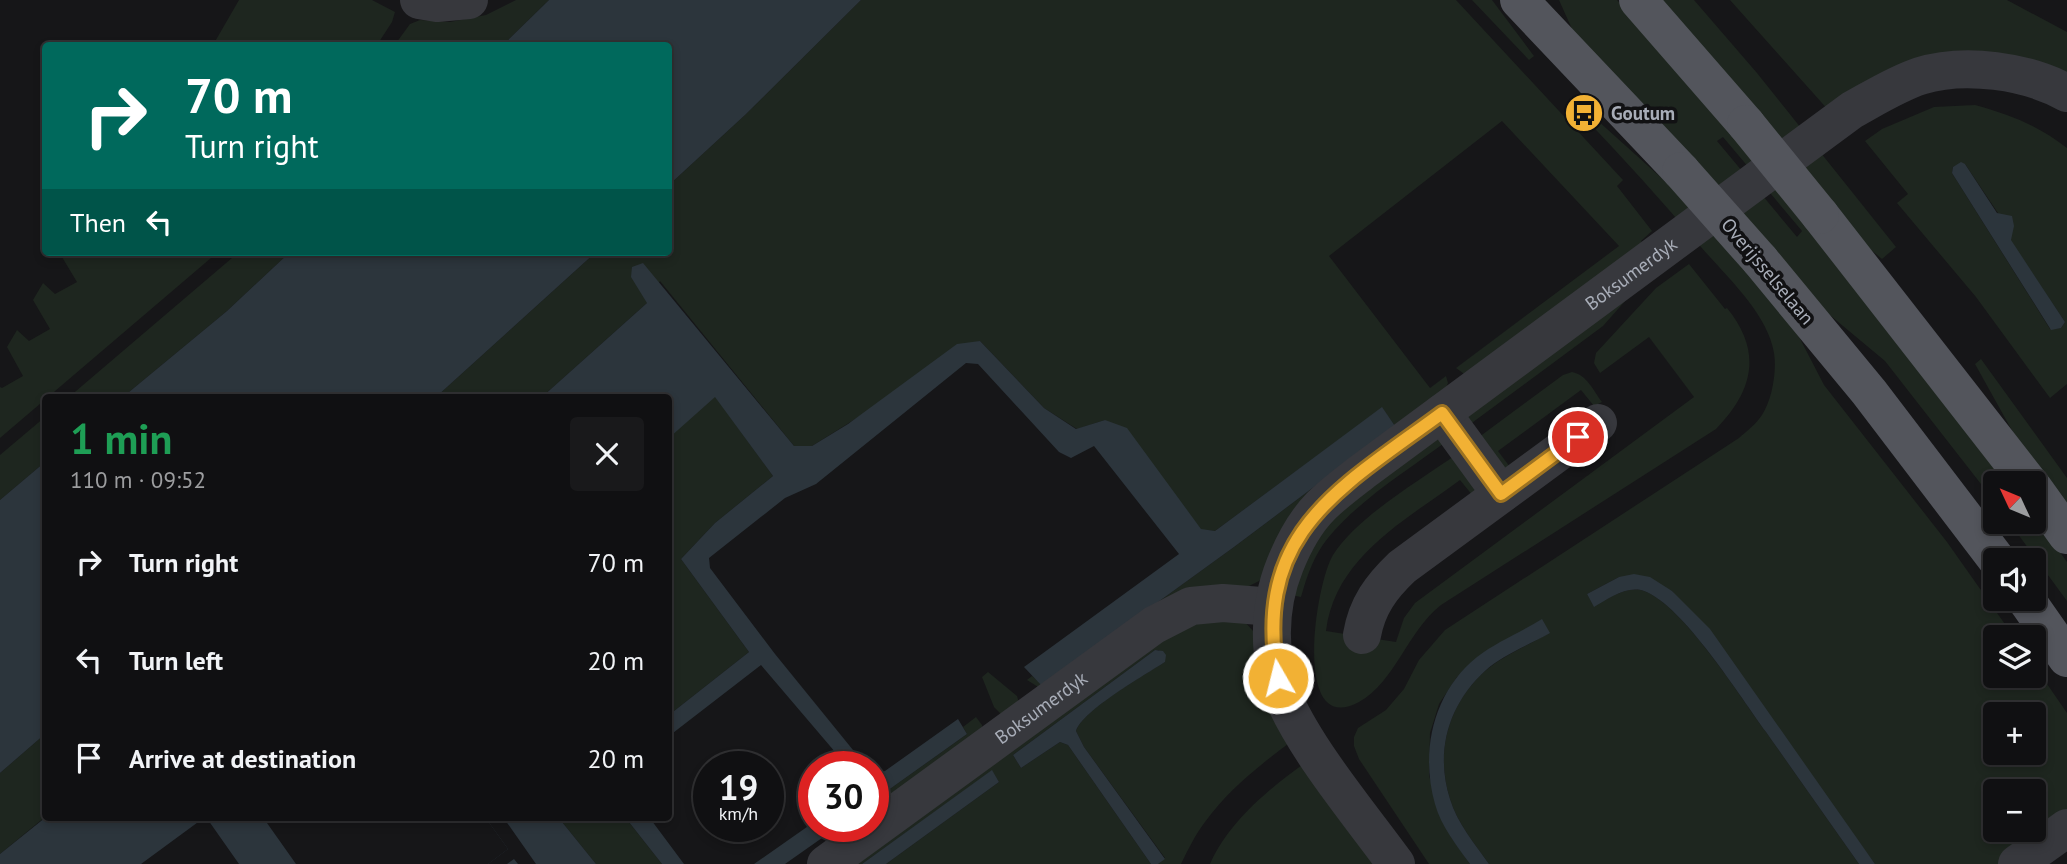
<!DOCTYPE html>
<meta charset="utf-8">
<style>
body{margin:0;font-family:"PT Sans",sans-serif;background:#19191b;color:#f1f3f6;height:100vh;display:flex;flex-direction:column;font-size:26px;white-space:nowrap}
*{box-sizing:border-box;margin:0}
p{font-size:23px;color:#9c9d9f}
.icon{flex:none;width:38px;height:38px;fill:none;stroke:currentColor;stroke-width:2;stroke-linecap:round;stroke-linejoin:round}
.map{position:relative;flex:1;overflow:hidden}
.drawer{position:absolute;left:42px;top:394px;width:630px;height:427px;display:flex;flex-direction:column;background:#101012;border-radius:7px;box-shadow:0 4px 10px #0003,0 0 0 2px #303032}
.drawer>*{flex:none}
.hud{position:absolute;left:42px;top:42px;width:630px;height:214px;border-radius:7px;box-shadow:0 4px 10px #0003,0 0 0 2px #303032;background:#00695c;color:#fff;overflow:hidden}
.needle{width:46px;rotate:314deg}
.fabs{position:absolute;left:1983px;top:471px;display:grid;gap:14px}
.fabs a{display:grid;place-items:center;width:63px;height:63px;border-radius:7px;background:#101012;box-shadow:0 4px 10px #0003,0 0 0 2px #303032;font-size:35px}
.speed{position:absolute;left:693px;top:751px;display:flex;gap:14px;font-size:35px;font-weight:700;text-align:center}
.speed>*{display:grid;place-content:center;width:91px;height:91px;border-radius:50%;background:#101012;box-shadow:0 4px 10px #0003,0 0 0 2px #303032;line-height:1}
.speed small{font-size:18px;font-weight:400}
.speed .limit{border:10px solid #d22;background:#fff;color:#111}
.pin{position:absolute;display:grid;place-items:center;width:60px;height:60px;color:#fff;margin:-30px;border:4px solid #fff;border-radius:50%;box-shadow:0 2px 7px #0007}
.me{position:absolute;width:77px;margin:-38px;rotate:352deg;stroke-linejoin:round;filter:drop-shadow(0 0 5px #0008)}
.turn{display:flex;align-items:center;gap:24px;height:147px;padding:0 28px;font-size:32px}
.turn .icon{width:91px;height:91px;stroke-width:2.5}
.turn b{display:block;font-size:49px;line-height:60px}
.then{display:flex;align-items:center;height:66px;padding:0 28px;background:#0003;gap:14px;font-size:26px}
.round{display:grid;place-items:center;flex:none;width:74px;height:74px;border-radius:7px;background:#19191b}
.headline{display:flex;align-items:center;justify-content:space-between;height:119px;padding:0 28px}
h1{font-size:42px;font-weight:700;line-height:52px;color:#1e9e55}
ul{padding:0;list-style:none}
li{display:flex;align-items:center;gap:21px;height:98px;padding:0 28px}
li div{flex:1}
li b{display:block;font-size:26px}
li em{font-style:normal}
.map>svg:first-child{display:block}
</style>
<div class="map">
<svg width="2067" height="864" viewBox="0 0 2067 864">
<rect width="100%" height="100%" fill="#161618"/>
<path fill="#1e261f" fill-rule="evenodd" d="M 239,0 L 372,0 L 395,12 L 392,22 L 377,45 L 213,45 Z
M 516,0 L 549,0 L 503,45 L 394,46 L 410,24 L 420,20 L 450,22 L 486,15 Z
M 861,0 L 1456,0 L 1623,180 L 1617,186 L 1652,231 L 1641,241 L 1647,248 L 1467,376 L 1456,368 L 1619,246 L 1502,121 L 1329,256 L 1430,388 L 1446,376 L 1448,383 L 1445,390 L 1259,581 L 1043,690 L 1027,680 L 1032,676 L 1043,685 L 1234,547 L 1395,426 L 1382,408 L 1215,531 L 1201,530 L 1179,500 L 1105,420 L 1077,429 L 1044,408 L 980,341 L 812,446 L 794,446 L 660,281 L 647,303 L 542,397 L 436,397 L 596,252 L 668,252 L 669,185 L 745,115 Z
M 1472,0 L 1492,0 L 1534,56 L 1529,60 Z
M 1559,0 L 1617,0 L 1697,90 L 2009,483 L 1995,483 L 1995,502 L 1885,361 L 1819,306 L 1572,29 ZM 1723,137 L 1802,231 L 1797,237 L 1717,141 Z
M 1661,0 L 1694,0 L 1757,73 L 1896,247 L 1882,259 L 1860,241 Z
M 1730,0 L 2007,0 L 2067,32 L 2067,79 L 2027,62 L 1830,112 Z
M 1975,105 C 2011,115 2037,125 2067,148 L 2067,384 L 2050,398 L 1976,297 L 1897,203 L 1908,194 L 1865,141 L 1882,129 L 1934,107 ZM 1965,164 L 1998,213 L 2010,240 L 2065,322 L 2061,328 L 2050,329 L 1952,173 L 1953,167 Z
M 1587,111 L 1686,200 L 1796,331 L 1824,385 L 1947,542 L 2014,637 L 1995,637 L 1995,676 L 2034,676 L 2034,665 L 2067,713 L 2067,813 L 2001,864 L 1875,864 L 1672,591 L 1619,577 L 1587,594 L 1594,606 C 1609,599 1626,585 1644,591 C 1682,604 1741,698 1766,732 C 1797,776 1828,820 1859,864 L 1489,864 C 1475,844 1457,823 1450,799 C 1435,752 1448,705 1484,672 C 1502,656 1529,645 1549,633 L 1457,677 L 1439,704 L 1430,733 L 1429,776 L 1451,837 L 1470,864 L 1429,864 L 1359,759 L 1354,746 L 1354,737 L 1358,728 L 1386,710 L 1404,689 L 1419,660 L 1445,630 L 1739,438 C 1747,431 1756,424 1762,415 C 1772,400 1777,371 1774,353 C 1768,314 1726,276 1701,247 C 1663,202 1623,158 1582,115 ZM 1995,714 L 2034,714 L 2034,752 L 1995,752 ZM 1995,791 L 2034,791 L 2034,830 L 1995,830 Z
M 59,252 L 218,252 L 0,438 L 0,387 L 2,388 L 23,376 L 7,347 L 17,330 L 29,341 L 50,329 L 33,300 L 43,283 L 55,294 L 77,282 Z
M 239,252 L 290,252 L 227,311 L 123,397 L 69,397 Z
M 1689,264 L 1725,309 L 1727,308 C 1763,352 1753,391 1716,429 L 1441,605 C 1407,632 1395,682 1359,702 C 1291,739 1316,582 1333,555 C 1358,516 1419,481 1457,454 L 1478,483 L 1473,496 L 1460,480 C 1406,520 1335,557 1326,631 L 1396,642 L 1404,618 L 1415,603 L 1694,397 L 1649,337 L 1600,373 L 1594,363 L 1596,353 L 1656,288 Z
M 1626,300 L 1603,326 L 1465,428 L 1467,413 Z
M 1981,359 L 2067,478 L 2067,506 L 2019,443 L 1975,364 Z
M 1572,372 C 1587,375 1593,390 1602,402 L 1594,406 L 1581,390 L 1498,451 L 1510,467 L 1505,473 L 1475,440 L 1563,375 Z
M 715,396 L 773,476 L 715,523 L 681,559 L 749,652 L 669,715 L 668,438 Z
M 45,417 L 45,462 L 0,500 L 0,455 Z
M 1428,438 L 1447,441 C 1407,471 1360,499 1328,538 C 1314,555 1307,576 1301,597 L 1286,594 L 1319,529 Z
M 2034,516 L 2067,562 L 2067,601 L 2009,522 L 2034,522 Z
M 1191,618 L 1244,621 L 1254,632 L 1292,741 C 1260,765 1229,789 1205,822 C 1195,835 1188,850 1181,864 L 1158,864 L 1165,858 L 1084,747 L 1076,731 C 1083,710 1144,675 1165,662 L 1159,650 L 1155,650 L 1013,755 L 1021,768 L 1060,742 L 1068,745 L 1151,864 L 886,864 L 999,782 L 992,771 L 862,864 L 842,864 Z
M 988,672 L 1017,696 L 1020,707 L 1001,714 L 994,707 L 982,677 Z
M 976,717 L 982,725 L 982,731 L 873,818 L 873,801 L 967,734 L 963,727 Z
M 45,734 L 45,817 L 0,854 L 0,773 Z
M 1306,762 L 1379,864 L 1210,864 C 1229,821 1269,789 1306,762 Z
M 558,817 L 625,817 L 662,864 L 596,864 Z"/>
<path fill="#2c353c" d="M 549,0 L 861,0 L 745,115 L 669,185 L 668,46 L 503,45 Z
M 1961,162 L 1965,164 L 1997,213 L 2012,216 L 2014,226 L 2011,240 L 2065,322 L 2061,328 L 2051,330 L 1952,173 L 1953,167 Z
M 290,252 L 596,252 L 436,397 L 123,397 L 227,311 Z
M 643,263 L 794,446 L 812,446 L 848,424 L 957,344 L 980,341 L 1044,408 L 1076,429 L 1105,420 L 1127,428 L 1201,529 L 1215,531 L 1382,407 L 1395,426 L 1234,547 L 1042,686 L 1024,667 L 1179,554 L 1094,446 L 1071,458 L 1059,452 L 978,364 L 966,363 L 816,484 L 785,498 L 709,558 L 710,568 L 775,654 L 866,766 L 847,766 L 761,665 L 669,736 L 669,715 L 749,652 L 681,559 L 715,523 L 773,476 L 715,397 L 669,438 L 668,397 L 542,397 L 647,303 L 631,277 L 632,267 Z
M 45,462 L 45,734 L 0,773 L 0,500 Z
M 1634,574 L 1650,577 L 1672,591 L 1710,629 L 1875,864 L 1859,864 C 1828,820 1797,776 1766,732 C 1741,698 1683,605 1644,591 C 1627,585 1608,599 1594,607 L 1587,594 L 1619,577 Z
M 1542,619 L 1550,633 C 1529,645 1502,655 1485,671 C 1448,705 1435,752 1450,799 C 1457,823 1475,844 1489,864 L 1470,864 C 1457,846 1441,826 1435,804 C 1420,752 1433,692 1477,657 C 1496,642 1521,632 1542,619 Z
M 1155,650 L 1163,651 L 1166,655 L 1165,662 C 1145,675 1083,710 1076,731 L 1084,747 L 1165,859 L 1158,864 L 1151,864 L 1068,745 L 1060,742 L 1021,768 L 1013,755 Z
M 958,719 L 967,734 L 873,801 L 873,774 L 885,771 Z
M 992,770 L 999,782 L 886,864 L 862,864 Z
M 46,817 L 205,817 L 141,864 L 0,864 L 0,854 Z
M 206,817 L 274,817 L 267,823 L 296,864 L 239,864 Z
M 485,817 L 558,817 L 596,864 L 488,864 L 508,849 Z
M 625,817 L 649,817 L 684,864 L 662,864 Z
M 814,822 L 814,826 L 839,826 L 785,864 L 754,864 Z"/>
<path fill="#161618" d="M 485,817 L 503,817 L 536,864 L 518,864 L 514,859 L 507,864 L 488,864 L 508,849 Z"/>
<g fill="none" stroke-linecap="round" stroke-linejoin="round">
<g stroke="#37383d" stroke-width="38">
<path d="M 419,0 L 437,3 L 469,0"/>
<path d="M 1442,413 L 1501,494"/>
<path d="M 1362,635 C 1367,606 1381,587 1402,567 L 1598,423"/>
<path id="s1" d="M 826,864 L 1154,625 L 1191,606 L 1223,603 L 1273,607"/>
<path id="s2" d="M 1396,864 C 1361,816 1309,754 1285,701 C 1267,659 1268,607 1285,565 C 1293,545 1305,522 1321,506 C 1333,494 1348,483 1362,472 L 1852,110 C 1874,98 1896,84 1920,76 C 1965,62 2027,71 2067,93"/>
<path d="M 2017,864 L 2067,828"/>
</g>
<path stroke="#53555c" stroke-width="38" d="M 1519,0 L 1681,171
M 1638,0 L 1746,124
M 1820,215 L 2029,483
M 1760,260 L 1869,392 L 1997,560
M 2034,489 L 2067,535
M 2025,598 L 2067,658"/>
<path stroke="#53555c" stroke-width="38" d="M 1746,124 L 1820,215
M 1681,171 L 1760,260"/>
</g>
<g fill="none" stroke-linecap="round" stroke-linejoin="round">
<g stroke="#9d7322" stroke-width="18">
<path id="route" d="M 1278,678 C 1252,532 1339,489 1442,413 L 1501,494 L 1578,437"/>
</g>
<use href="#route" stroke="#f2b134" stroke-width="12"/>
</g>
<defs>
<g id="bus-disc" transform="scale(2.0125)"><circle r="9.5" fill="#f2b134" stroke="#111113"/><path d="M-5-6H5V4H4V6H2V4H-2V6H-4V4H-5ZM-3.5-4V0h7V-4ZM-3.5 1.2v1.5H-2V1.2ZM2 1.2v1.5H3.5V1.2Z" fill="#111"/></g>
</defs>
<g fill-rule="evenodd">
<use href="#bus-disc" x="1584" y="113"/>
</g>
<g text-anchor="middle" stroke-width="7" stroke-linejoin="round" paint-order="stroke">
<g font-size="19" font-weight="bold" fill="#a8adb8" stroke="#111113" text-anchor="start">
<text x="1611" y="120">Goutum</text>
</g>
<g font-size="19" fill="#a8adb8" stroke="#111113">
<text transform="translate(1768 271) rotate(50)" y="7">Overijsselselaan</text>
<text dy="7" stroke="none"><textPath href="#s2" startOffset="794">Boksumerdyk</textPath></text>
<text dy="7" stroke="none"><textPath href="#s1" startOffset="266">Boksumerdyk</textPath></text>
</g>
</g>
</svg>
<div class="fabs">
<a><svg class="needle" viewBox="-14 -14 28 28"><path d="M0-13l5 13h-10z" fill="#e53935"/><path d="M0 13l5-13h-10z" fill="#9c9d9f"/></svg></a>
<a><svg class="icon" aria-label="sound" viewBox="0 0 24 24"><path d="M4 9h4l5-4v14l-5-4H4zM17 9q2 3 0 6"/></svg></a>
<a><svg class="icon" aria-label="layers" viewBox="0 0 24 24"><path d="M12 4l9 5-9 5-9-5zM3 14l9 5 9-5"/></svg></a>
<a>+</a>
<a>−</a>
</div>
<div class="speed"><div>19<small>km/h</small></div><div class="limit">30</div></div>
<div class="pin" style="left:1578px;top:437px;background:#d93025"><svg class="icon" aria-label="arrive" viewBox="0 0 24 24"><path d="M6 21V4h12l-3 4 3 4H6"/></svg></div>
<svg class="me" style="left:1278px;top:678px" viewBox="-20 -20 40 40"><circle r="17" fill="#f2b134" stroke="#fff" stroke-width="3"/><path d="M0-11L8 9 0 5-8 9z" fill="#fff"/></svg>
<div class="hud">
<div class="turn"><svg class="icon" aria-label="right" viewBox="0 0 24 24"><path d="M7 20v-9h11M14 6l5 5-5 5"/></svg><div><b>70 m</b>Turn right</div></div>
<div class="then">Then<svg class="icon" aria-label="left" viewBox="0 0 24 24"><path d="M17 20v-9H6M10 6l-5 5 5 5"/></svg></div>
</div>
<section class="drawer">
<div class="headline"><div><h1>1 min</h1><p>110 m · 09:52</p></div><a class="round"><svg class="icon" aria-label="close" viewBox="0 0 24 24"><path d="M6 6l12 12M18 6L6 18"/></svg></a></div>
<ul>
<li><svg class="icon" aria-label="right" viewBox="0 0 24 24"><path d="M7 20v-9h11M14 6l5 5-5 5"/></svg><div><b>Turn right</b></div><em>70 m</em></li>
<li><svg class="icon" aria-label="left" viewBox="0 0 24 24"><path d="M17 20v-9H6M10 6l-5 5 5 5"/></svg><div><b>Turn left</b></div><em>20 m</em></li>
<li><svg class="icon" aria-label="arrive" viewBox="0 0 24 24"><path d="M6 21V4h12l-3 4 3 4H6"/></svg><div><b>Arrive at destination</b></div><em>20 m</em></li>
</ul>
</section>
</div>
